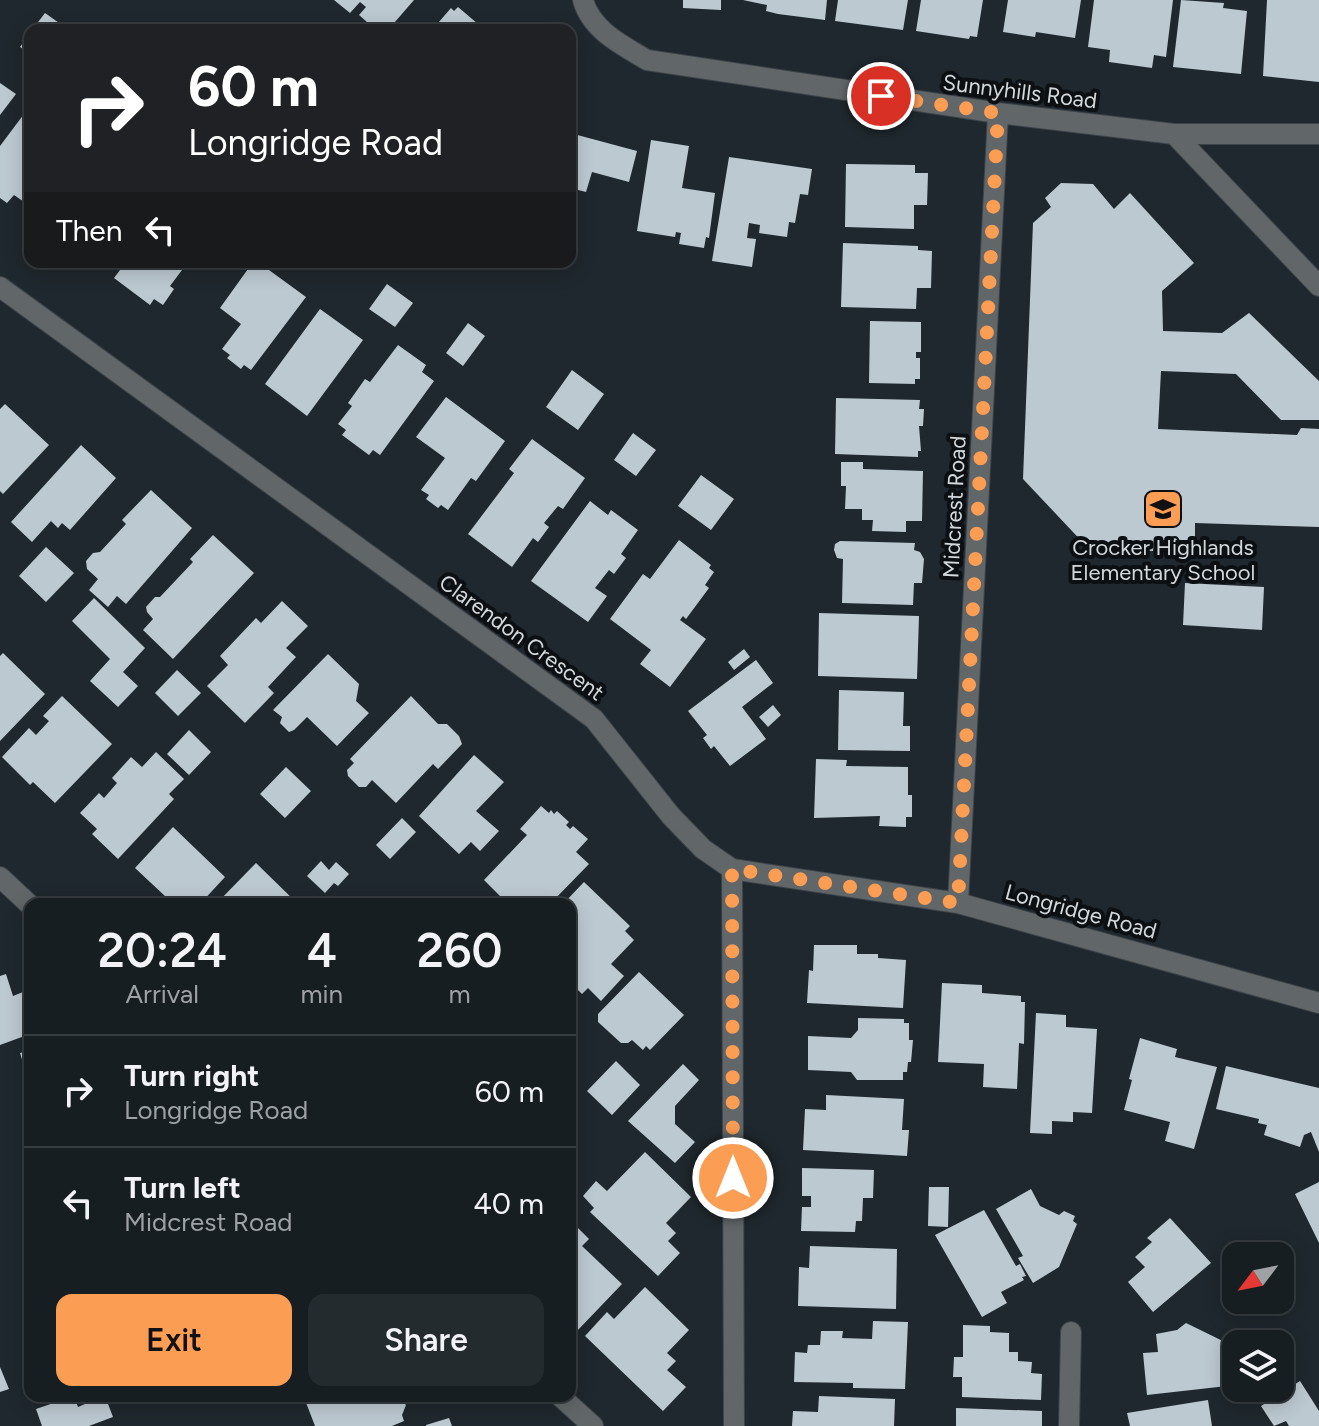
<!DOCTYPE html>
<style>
body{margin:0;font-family:Figtree,sans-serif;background:#242b2f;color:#f1f3f6;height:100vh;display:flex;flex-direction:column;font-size:30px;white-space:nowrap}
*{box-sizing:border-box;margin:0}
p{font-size:26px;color:#9ea2a5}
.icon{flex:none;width:44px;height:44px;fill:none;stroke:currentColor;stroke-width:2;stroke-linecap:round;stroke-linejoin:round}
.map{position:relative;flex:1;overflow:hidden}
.side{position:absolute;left:24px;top:898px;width:552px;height:504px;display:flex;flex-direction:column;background:#171e22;border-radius:16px;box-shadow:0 4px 20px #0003,0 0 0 2px #363c40}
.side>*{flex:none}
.hud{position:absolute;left:24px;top:24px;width:552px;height:244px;border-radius:16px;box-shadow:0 4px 20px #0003,0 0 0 2px #363c40;background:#202124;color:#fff;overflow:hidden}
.needle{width:52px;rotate:238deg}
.buttons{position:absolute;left:1222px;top:1242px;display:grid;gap:16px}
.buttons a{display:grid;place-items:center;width:72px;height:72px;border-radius:16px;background:#171e22;box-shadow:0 4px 20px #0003,0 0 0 2px #363c40;font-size:40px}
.pin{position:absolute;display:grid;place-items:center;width:68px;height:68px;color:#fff;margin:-34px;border:4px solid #fff;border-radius:50%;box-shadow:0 2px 8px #0007}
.me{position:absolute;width:88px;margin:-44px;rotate:0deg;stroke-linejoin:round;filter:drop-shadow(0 0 6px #0008)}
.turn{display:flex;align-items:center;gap:28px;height:168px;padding:0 32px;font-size:36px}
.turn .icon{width:104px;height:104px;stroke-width:2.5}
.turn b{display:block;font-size:56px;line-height:68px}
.then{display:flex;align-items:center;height:76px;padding:0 32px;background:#0003;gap:16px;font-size:30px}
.eta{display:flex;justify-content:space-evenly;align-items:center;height:136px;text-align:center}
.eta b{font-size:48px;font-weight:600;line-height:56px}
.action{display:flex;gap:16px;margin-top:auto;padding:16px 32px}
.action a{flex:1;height:92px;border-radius:16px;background:#fc9d54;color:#111;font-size:32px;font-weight:600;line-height:92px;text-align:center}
.action a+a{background:#242b2f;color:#f1f3f6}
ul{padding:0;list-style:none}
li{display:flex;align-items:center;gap:24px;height:112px;padding:0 32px;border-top:2px solid #363c40}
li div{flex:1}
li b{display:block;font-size:30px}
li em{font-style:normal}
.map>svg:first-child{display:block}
</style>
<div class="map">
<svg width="1319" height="1426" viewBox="0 0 1319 1426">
<rect width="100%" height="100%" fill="#1f282e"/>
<path fill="#bdc9d1" d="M 334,0 L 414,0 L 388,30 L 376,30 L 359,15 L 366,7 L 360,2 L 350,13 Z
M 683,0 L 721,0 L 721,10 L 683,8 Z
M 743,0 L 827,0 L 825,20 L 778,14 L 766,11 L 767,5 Z
M 838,0 L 908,0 L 903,30 L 835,21 Z
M 921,0 L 983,0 L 977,37 L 970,36 L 969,39 L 916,31 Z
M 1008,0 L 1081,0 L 1075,38 L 1036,32 L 1035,37 L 1003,32 Z
M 1094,0 L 1173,0 L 1166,57 L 1154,55 L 1152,68 L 1109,62 L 1110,50 L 1088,47 Z
M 1181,0 L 1224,3 L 1223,8 L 1247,11 L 1241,74 L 1173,67 Z
M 1267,0 L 1319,0 L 1319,82 L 1263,76 Z
M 458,7 L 478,24 L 474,28 L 476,30 L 432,30 L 451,8 L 454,11 Z
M 45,13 L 69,30 L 32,30 Z
M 30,33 L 30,54 L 20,47 Z
M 0,83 L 16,94 L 0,115 Z
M 30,106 L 30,206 L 14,195 L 7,203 L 0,198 L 0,146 Z
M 570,133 L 637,151 L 629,182 L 592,172 L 586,192 L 570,188 Z
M 651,140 L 689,146 L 682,188 L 715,193 L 709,238 L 706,237 L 704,248 L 679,244 L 681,233 L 676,232 L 675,237 L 637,231 Z
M 729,157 L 812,169 L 808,195 L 800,194 L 795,223 L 789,222 L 787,237 L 759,233 L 760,225 L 749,223 L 747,238 L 756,239 L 752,267 L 712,261 Z
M 846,164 L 915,165 L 915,173 L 928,173 L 927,205 L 914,205 L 914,229 L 845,227 Z
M 1061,183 L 1093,184 L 1114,209 L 1130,193 L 1194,263 L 1162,291 L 1163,331 L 1222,333 L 1249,313 L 1319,381 L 1319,420 L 1281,420 L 1236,374 L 1161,371 L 1158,429 L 1297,435 L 1301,428 L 1319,429 L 1319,527 L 1195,523 L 1195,540 L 1155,540 L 1153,551 L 1089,549 L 1023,479 L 1033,223 L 1051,207 L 1045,198 Z
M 843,243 L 918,246 L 918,250 L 932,251 L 931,288 L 917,288 L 916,309 L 841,307 Z
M 126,262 L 188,262 L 170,286 L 174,289 L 163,305 L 154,299 L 150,305 L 114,278 Z
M 253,262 L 258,262 L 306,297 L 251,370 L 244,365 L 241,369 L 227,358 L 230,355 L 222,349 L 241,324 L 220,308 Z
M 387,284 L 413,303 L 395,327 L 369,309 Z
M 320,309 L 363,340 L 307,416 L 265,384 Z
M 870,321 L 921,322 L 921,352 L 916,352 L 916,358 L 920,358 L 920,379 L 915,379 L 915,384 L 869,383 Z
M 468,323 L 485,336 L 463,366 L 446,353 Z
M 398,345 L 426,365 L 422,372 L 434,381 L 380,455 L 373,450 L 369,455 L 342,435 L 346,430 L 338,424 L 352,406 L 348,403 L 365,379 L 370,382 Z
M 572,370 L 604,394 L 578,430 L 546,407 Z
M 446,397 L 505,441 L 476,481 L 471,478 L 448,510 L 441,505 L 438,508 L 426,499 L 429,495 L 421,490 L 445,458 L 416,437 Z
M 836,398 L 920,400 L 919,409 L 924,409 L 923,426 L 919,426 L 921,451 L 918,451 L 918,457 L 835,454 Z
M 5,404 L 49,445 L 3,494 L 0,491 L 0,409 Z
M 633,433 L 656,450 L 636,476 L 614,460 Z
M 532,439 L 585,478 L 563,509 L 558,506 L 544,523 L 549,527 L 538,542 L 533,538 L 512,567 L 468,534 L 514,473 L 509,469 Z
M 81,445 L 116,478 L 70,530 L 62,523 L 58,528 L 51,521 L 32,542 L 11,522 Z
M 841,462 L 863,462 L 863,469 L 923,471 L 922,521 L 906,521 L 906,532 L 872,531 L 873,520 L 862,520 L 862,509 L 845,509 L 846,486 L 841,486 Z
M 701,475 L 734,499 L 711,530 L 678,506 Z
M 151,490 L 192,528 L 126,604 L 117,596 L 108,607 L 89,590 L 98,579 L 87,569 L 86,561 L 93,553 L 100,552 L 126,524 L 122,520 Z
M 590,501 L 608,515 L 611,510 L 638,530 L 621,554 L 626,558 L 614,574 L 609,570 L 595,588 L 607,596 L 588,622 L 531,581 Z
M 213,535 L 254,573 L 173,659 L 143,630 L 153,619 L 147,612 L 146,607 L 155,597 L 160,597 L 193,562 L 190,559 Z
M 679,540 L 711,565 L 709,568 L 714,572 L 705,585 L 709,588 L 686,619 L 683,616 L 680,620 L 706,639 L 670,687 L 640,664 L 651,650 L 610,619 L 643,574 L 650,579 Z
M 840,541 L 915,543 L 914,550 L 920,552 L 924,559 L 922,583 L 914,583 L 913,605 L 842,603 L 843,559 L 837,558 L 834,550 L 835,544 Z
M 46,547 L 74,573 L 46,602 L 19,576 Z
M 1185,583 L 1264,587 L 1262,630 L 1183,625 Z
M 94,598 L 145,648 L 123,672 L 138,686 L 118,707 L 90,681 L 110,659 L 72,621 Z
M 282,601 L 308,626 L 286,648 L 296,657 L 268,687 L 274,693 L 245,723 L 207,686 L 228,665 L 220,656 L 256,618 L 261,623 Z
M 819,613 L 919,616 L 917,679 L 818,676 Z
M 744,649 L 750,657 L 734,670 L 728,662 Z
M 3,653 L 45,694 L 0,741 L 0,656 Z
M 328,654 L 359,684 L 356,701 L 369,713 L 337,746 L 307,717 L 294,730 L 289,732 L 280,723 L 282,717 L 273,710 Z
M 756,660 L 773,683 L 742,707 L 766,739 L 730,766 L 714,746 L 711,749 L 703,738 L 707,735 L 688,711 Z
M 177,670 L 201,693 L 178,716 L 155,693 Z
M 839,690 L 904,692 L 903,726 L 910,726 L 910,751 L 838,750 Z
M 62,696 L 112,744 L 55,803 L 33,782 L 30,785 L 2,757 L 29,728 L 36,735 L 49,721 L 43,716 Z
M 411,696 L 438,724 L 447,724 L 459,736 L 462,744 L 438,769 L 433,764 L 396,803 L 372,780 L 366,787 L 359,787 L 348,776 L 347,770 L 354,763 L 350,759 Z
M 773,705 L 781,715 L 768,727 L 759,717 Z
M 189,730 L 211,752 L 189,775 L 167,754 Z
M 156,752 L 184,779 L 169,794 L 174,799 L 118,859 L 92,834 L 97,829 L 80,813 L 99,793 L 104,798 L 117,783 L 112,778 L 131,757 L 142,767 Z
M 474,755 L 504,782 L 476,811 L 499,831 L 480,851 L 471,842 L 459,854 L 419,816 Z
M 816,759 L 847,760 L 846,766 L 908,767 L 908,795 L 912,795 L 912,817 L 906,817 L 906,827 L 879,826 L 880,816 L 814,818 Z
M 286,767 L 311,791 L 285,818 L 260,794 Z
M 541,806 L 549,813 L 551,810 L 554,814 L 557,811 L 569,822 L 566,825 L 570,829 L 573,826 L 588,839 L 576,852 L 589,864 L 550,904 L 544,904 L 540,900 L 536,904 L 492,904 L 500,896 L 484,880 L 527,835 L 520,829 Z
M 402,818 L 416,832 L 390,859 L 376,845 Z
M 173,827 L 225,877 L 200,904 L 165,904 L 161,900 L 166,897 L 135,868 Z
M 321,861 L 329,870 L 336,862 L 349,874 L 338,886 L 334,883 L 325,893 L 307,876 Z
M 256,863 L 298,904 L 216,904 Z
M 584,882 L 630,926 L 625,931 L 634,940 L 611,964 L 624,976 L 601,1001 L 588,988 L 582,994 L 573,985 L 570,990 L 570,904 L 563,904 Z
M 814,945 L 857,945 L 857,954 L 878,954 L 878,958 L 906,960 L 903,1008 L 807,1003 L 809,970 L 813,971 Z
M 639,972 L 684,1015 L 650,1050 L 646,1046 L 643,1050 L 632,1040 L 628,1043 L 621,1043 L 598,1022 L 598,1014 Z
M 6,974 L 13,996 L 23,992 L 30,1011 L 30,1034 L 0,1045 L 0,976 Z
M 942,983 L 982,985 L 982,993 L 1021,996 L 1021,1002 L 1025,1002 L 1024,1044 L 1019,1043 L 1017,1089 L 983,1087 L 984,1064 L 938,1062 Z
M 1036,1013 L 1066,1015 L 1066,1027 L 1097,1029 L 1092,1113 L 1073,1112 L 1073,1122 L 1052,1121 L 1052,1134 L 1030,1133 Z
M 858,1018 L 904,1019 L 904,1023 L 909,1023 L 909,1040 L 913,1040 L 911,1062 L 908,1062 L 907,1072 L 903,1072 L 903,1080 L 857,1080 L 851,1072 L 808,1070 L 808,1036 L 851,1038 L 858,1030 Z
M 1140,1038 L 1177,1049 L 1175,1057 L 1217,1067 L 1194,1149 L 1165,1141 L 1170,1122 L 1124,1110 L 1132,1080 L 1129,1079 Z
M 30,1050 L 30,1083 L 29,1083 L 20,1053 Z
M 616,1061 L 640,1085 L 612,1115 L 587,1091 Z
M 683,1064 L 699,1080 L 675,1106 L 675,1124 L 695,1142 L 675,1163 L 628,1121 Z
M 1226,1066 L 1319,1088 L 1319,1152 L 1311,1132 L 1304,1135 L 1300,1147 L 1264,1135 L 1267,1125 L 1258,1123 L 1259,1119 L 1216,1109 Z
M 826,1095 L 904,1099 L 902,1130 L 909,1130 L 907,1156 L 803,1150 L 805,1109 L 826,1110 Z
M 645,1152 L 691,1197 L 666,1223 L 676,1233 L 668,1241 L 680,1253 L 658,1276 L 590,1212 L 594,1208 L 583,1196 L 596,1181 L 607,1191 Z
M 802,1168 L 874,1170 L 873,1198 L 863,1198 L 862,1221 L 856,1221 L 855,1232 L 801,1231 L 802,1207 L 811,1207 L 811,1196 L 802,1196 Z
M 1319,1182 L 1319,1243 L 1295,1194 Z
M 929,1187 L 949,1187 L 948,1227 L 928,1226 Z
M 1031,1189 L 1040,1206 L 1059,1215 L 1064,1211 L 1075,1216 L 1073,1221 L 1077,1224 L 1059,1267 L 1033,1283 L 1018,1258 L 1023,1256 L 996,1209 Z
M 984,1210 L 1016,1266 L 1020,1264 L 1026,1276 L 1022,1277 L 1024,1280 L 1001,1292 L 1007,1303 L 982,1317 L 935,1235 Z
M 1170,1218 L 1211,1263 L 1153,1312 L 1128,1282 L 1145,1267 L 1135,1257 L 1152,1242 L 1147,1238 Z
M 570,1220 L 589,1239 L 582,1246 L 622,1284 L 577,1331 L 570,1325 Z
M 810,1246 L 897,1249 L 896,1309 L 798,1306 L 799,1267 L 809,1268 Z
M 645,1287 L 689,1330 L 667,1353 L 676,1361 L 667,1370 L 686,1387 L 663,1411 L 585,1336 L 607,1312 L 614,1319 Z
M 873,1321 L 908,1322 L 905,1389 L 853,1388 L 853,1383 L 794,1382 L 795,1352 L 807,1353 L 808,1345 L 820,1345 L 821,1331 L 843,1331 L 842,1338 L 872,1339 Z
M 1186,1323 L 1231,1345 L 1236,1385 L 1147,1395 L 1143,1353 L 1158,1352 L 1156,1334 L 1177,1330 Z
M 963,1325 L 990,1326 L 990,1332 L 1009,1333 L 1009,1352 L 1018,1352 L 1018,1361 L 1032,1362 L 1031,1373 L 1042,1374 L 1041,1400 L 962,1397 L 962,1377 L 953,1377 L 954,1357 L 963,1357 Z
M 0,1367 L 9,1389 L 0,1392 Z
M 1300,1381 L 1319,1411 L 1319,1426 L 1289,1426 L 1286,1421 L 1274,1426 L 1261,1406 Z
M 74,1396 L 78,1407 L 85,1404 L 82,1396 L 105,1396 L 113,1417 L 89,1426 L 42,1426 L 36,1409 Z
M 314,1396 L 398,1397 L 406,1405 L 402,1415 L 404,1421 L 392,1426 L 315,1426 L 305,1400 Z
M 819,1396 L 895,1399 L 894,1426 L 792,1426 L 793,1411 L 818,1412 Z
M 1208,1400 L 1212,1426 L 1130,1426 L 1127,1413 Z
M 956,1408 L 1042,1411 L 1042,1426 L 956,1426 Z
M 449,1418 L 452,1426 L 426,1426 L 426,1425 Z"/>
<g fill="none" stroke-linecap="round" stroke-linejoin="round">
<g stroke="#3c444a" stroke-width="22">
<path id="minor" d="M 583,0 C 591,30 622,45 647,60 L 998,113 L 1174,134 L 1319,286
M 1174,134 L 1319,134
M 0,287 L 594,719 L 671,816 L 703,849 L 732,869 L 734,1426
M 732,869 L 958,903 L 1319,1003
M 0,877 L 30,905
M 958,903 L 998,113
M 560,1396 L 593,1426
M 1069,1426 L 1071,1332"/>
</g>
<use href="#minor" stroke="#616669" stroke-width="20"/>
</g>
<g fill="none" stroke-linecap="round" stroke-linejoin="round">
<path stroke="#fc9d54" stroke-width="14" stroke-dasharray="0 25.2" d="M 733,1178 L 732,869 L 958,903 L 998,113 L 881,96"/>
</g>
<defs>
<g id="school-square" transform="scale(2)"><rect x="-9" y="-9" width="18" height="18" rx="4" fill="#fc9d54" stroke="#0c1013"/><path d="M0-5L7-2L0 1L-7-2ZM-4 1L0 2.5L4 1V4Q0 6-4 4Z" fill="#111"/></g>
</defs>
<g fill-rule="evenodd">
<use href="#school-square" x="1163" y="509"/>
</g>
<g text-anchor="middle" stroke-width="8" stroke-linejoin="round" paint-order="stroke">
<g font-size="22" fill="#d2d8dc" stroke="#0c1013">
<text transform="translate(1020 91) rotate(7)" y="8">Sunnyhills Road</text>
<text transform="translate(954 507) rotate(-87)" y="8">Midcrest Road</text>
<text transform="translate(522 637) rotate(36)" y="8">Clarendon Crescent</text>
<text transform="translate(1081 911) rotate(15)" y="8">Longridge Road</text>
</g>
<g font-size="22" fill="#d2d8dc" stroke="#0c1013">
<text x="1163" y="555">Crocker Highlands<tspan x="1163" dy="25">Elementary School</tspan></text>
</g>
</g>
</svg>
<div class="buttons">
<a><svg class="needle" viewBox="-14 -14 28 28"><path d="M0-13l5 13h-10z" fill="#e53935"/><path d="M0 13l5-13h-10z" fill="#9ea2a5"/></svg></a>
<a><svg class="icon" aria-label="layers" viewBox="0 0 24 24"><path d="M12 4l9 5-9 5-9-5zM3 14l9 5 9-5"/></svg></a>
</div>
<div class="pin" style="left:881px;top:96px;background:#d93025"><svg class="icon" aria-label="arrive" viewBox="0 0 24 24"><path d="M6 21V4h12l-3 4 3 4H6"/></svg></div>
<svg class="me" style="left:733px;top:1178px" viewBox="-20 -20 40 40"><circle r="17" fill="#fc9d54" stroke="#fff" stroke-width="3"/><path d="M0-11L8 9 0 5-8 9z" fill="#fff"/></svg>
<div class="hud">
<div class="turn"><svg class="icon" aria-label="right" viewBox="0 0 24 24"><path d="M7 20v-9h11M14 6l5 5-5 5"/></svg><div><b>60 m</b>Longridge Road</div></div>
<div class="then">Then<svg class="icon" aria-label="left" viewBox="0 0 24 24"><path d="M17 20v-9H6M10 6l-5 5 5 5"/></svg></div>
</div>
<section class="side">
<div class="eta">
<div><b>20:24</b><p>Arrival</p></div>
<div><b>4</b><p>min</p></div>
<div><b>260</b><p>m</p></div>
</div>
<ul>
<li><svg class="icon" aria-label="right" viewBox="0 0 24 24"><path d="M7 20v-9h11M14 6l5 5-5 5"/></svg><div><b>Turn right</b><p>Longridge Road</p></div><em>60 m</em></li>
<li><svg class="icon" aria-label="left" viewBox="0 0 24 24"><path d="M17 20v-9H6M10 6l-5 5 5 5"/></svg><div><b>Turn left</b><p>Midcrest Road</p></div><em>40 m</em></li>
</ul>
<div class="action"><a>Exit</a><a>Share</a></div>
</section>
</div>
